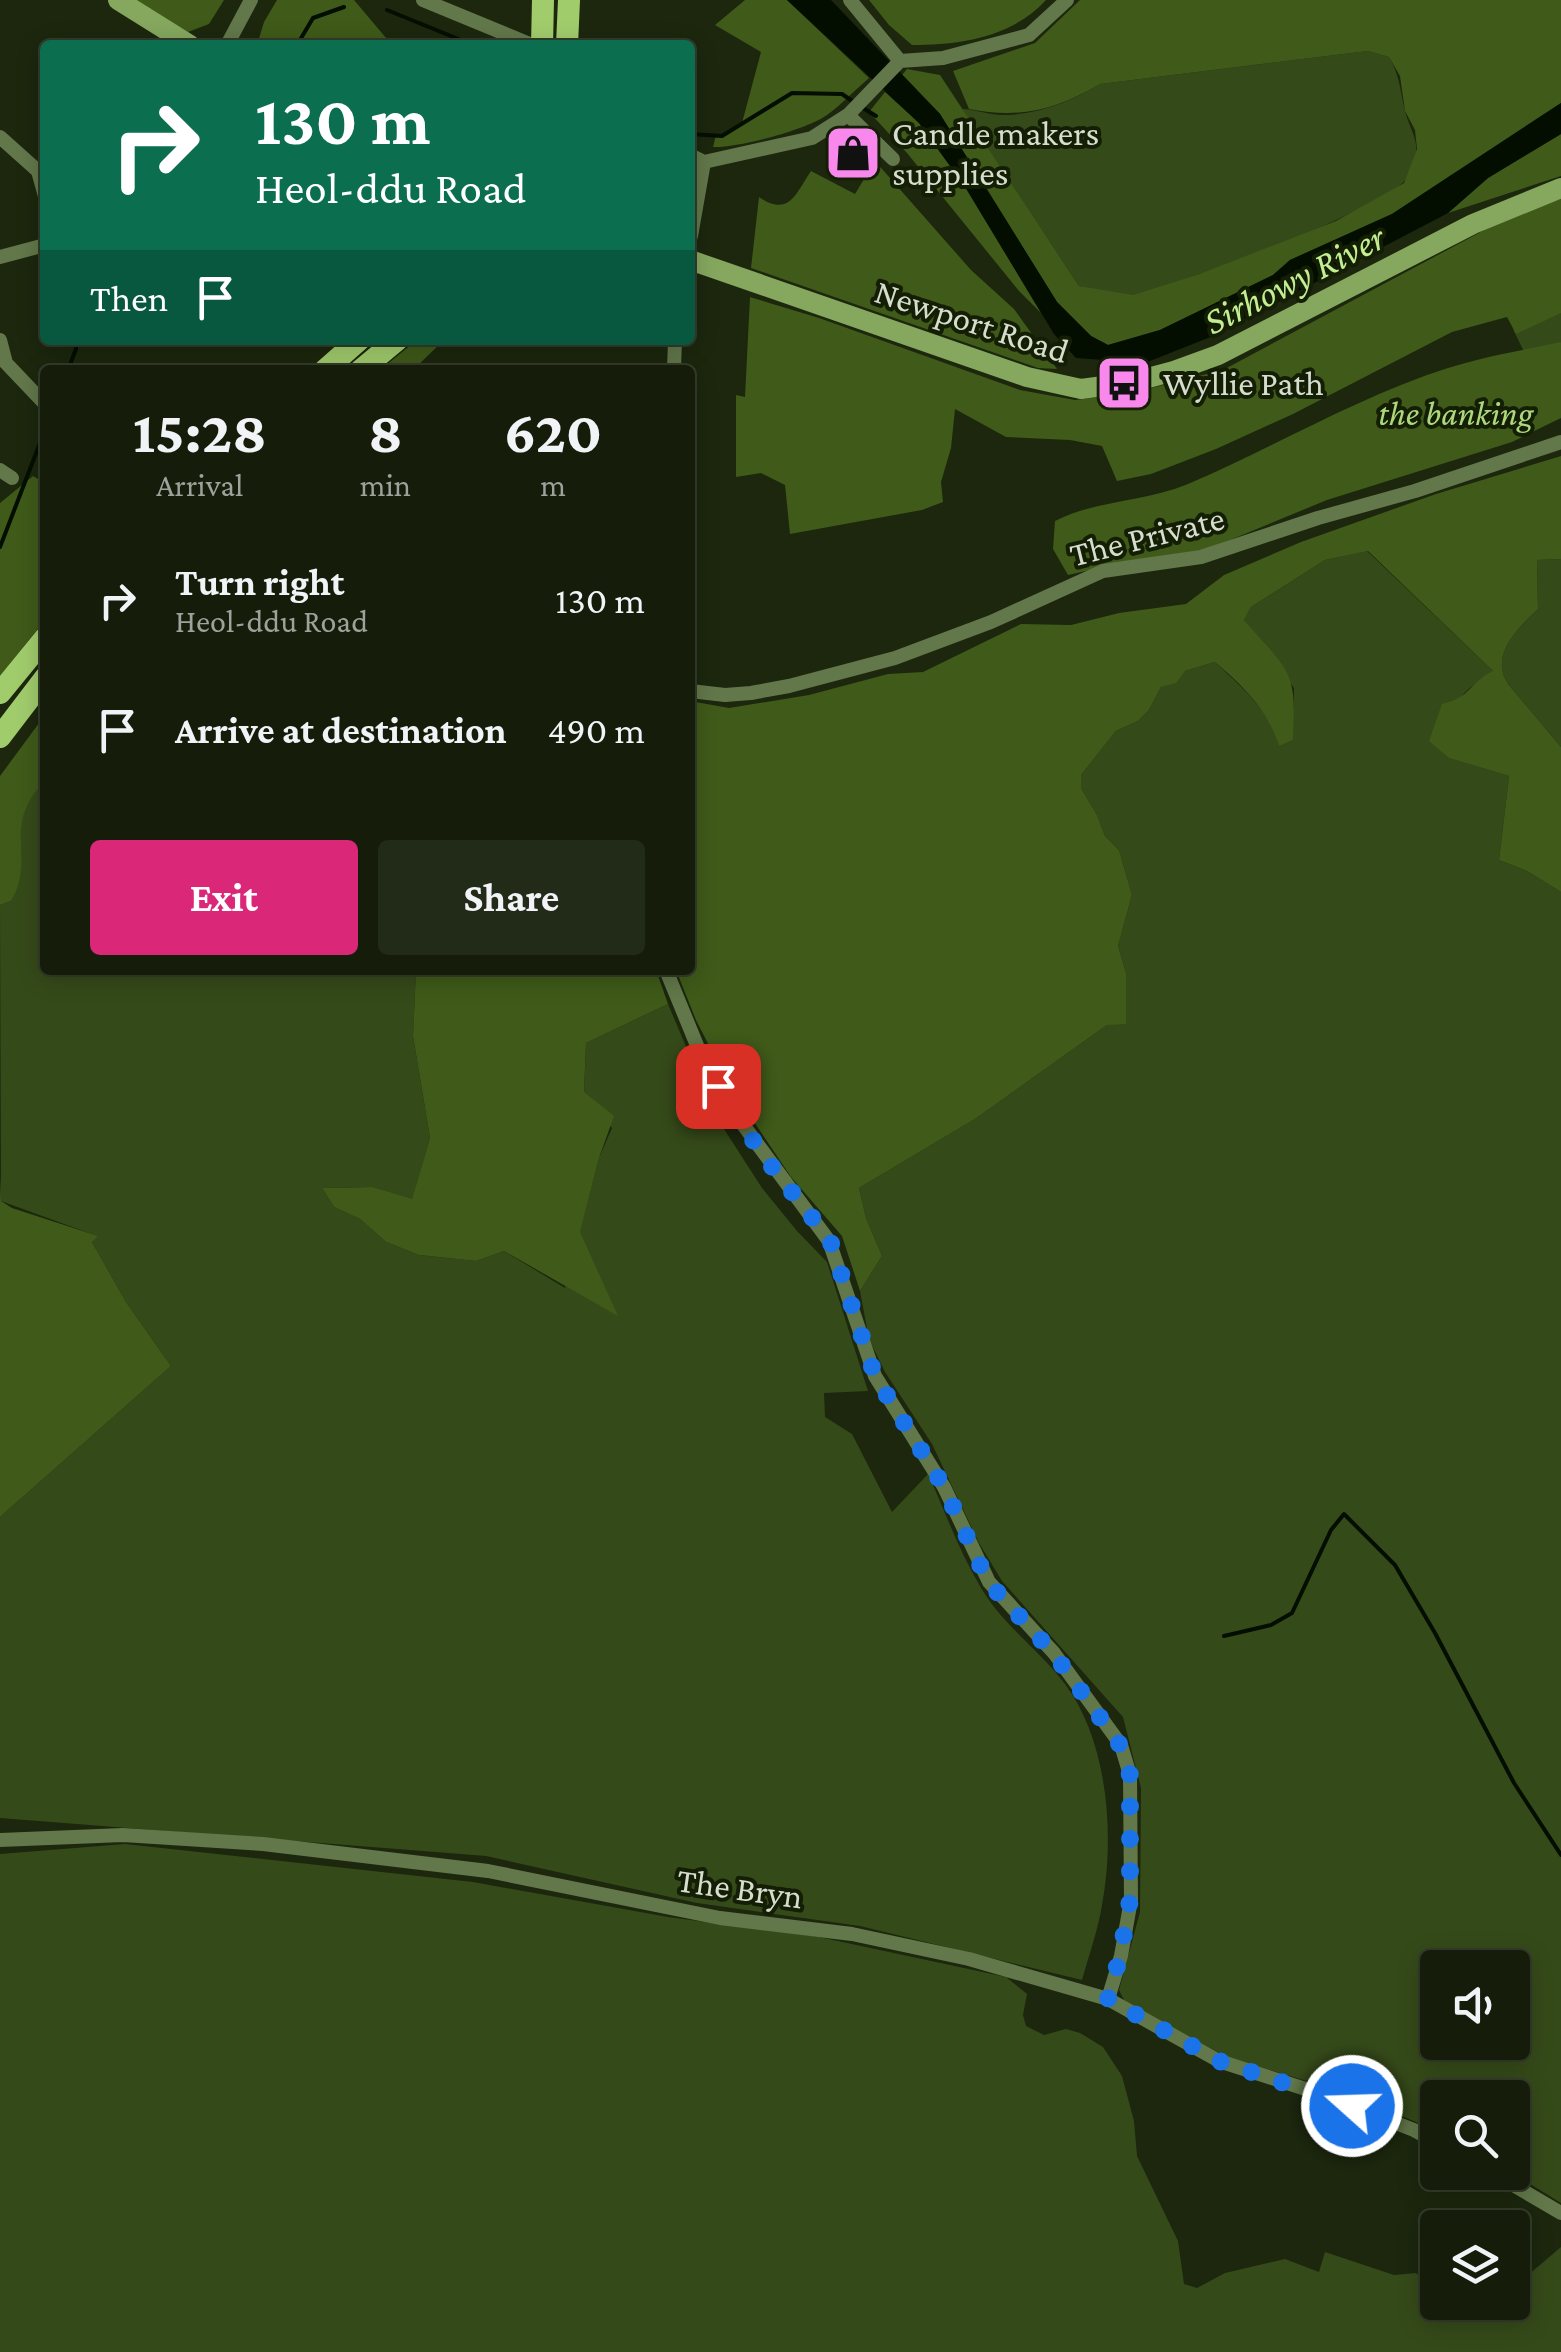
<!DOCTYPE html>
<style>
body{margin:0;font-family:"Crimson Pro",serif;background:#222a18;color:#f1f3f6;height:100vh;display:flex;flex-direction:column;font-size:38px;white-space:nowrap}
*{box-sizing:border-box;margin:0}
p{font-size:32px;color:#9da29c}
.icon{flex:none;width:55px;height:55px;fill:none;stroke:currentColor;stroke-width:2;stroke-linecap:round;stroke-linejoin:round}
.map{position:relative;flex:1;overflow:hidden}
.details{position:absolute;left:40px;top:365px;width:655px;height:610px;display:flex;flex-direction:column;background:#151d0a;border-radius:10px;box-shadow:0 5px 25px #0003,0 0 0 2px #343b2b}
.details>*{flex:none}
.banner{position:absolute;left:40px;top:40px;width:655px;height:305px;border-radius:10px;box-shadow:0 5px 25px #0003,0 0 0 2px #343b2b;background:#0b6e4f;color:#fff;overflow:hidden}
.controls{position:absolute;left:1420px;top:1950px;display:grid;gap:20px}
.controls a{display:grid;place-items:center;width:110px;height:110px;border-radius:10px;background:#151d0a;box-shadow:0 5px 25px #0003,0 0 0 2px #343b2b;font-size:50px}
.pin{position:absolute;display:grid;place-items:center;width:85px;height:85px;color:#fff;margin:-42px;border-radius:20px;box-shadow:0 5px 15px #0006}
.me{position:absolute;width:110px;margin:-55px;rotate:290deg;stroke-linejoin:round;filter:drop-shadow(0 0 8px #0008)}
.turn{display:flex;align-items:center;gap:35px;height:210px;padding:0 50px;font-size:45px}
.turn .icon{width:130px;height:130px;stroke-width:2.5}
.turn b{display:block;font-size:70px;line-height:85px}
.then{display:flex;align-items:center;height:95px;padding:0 50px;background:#0003;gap:20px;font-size:38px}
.eta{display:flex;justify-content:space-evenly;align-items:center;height:170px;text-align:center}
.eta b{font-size:60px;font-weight:700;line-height:70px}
.button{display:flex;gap:20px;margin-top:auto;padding:20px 50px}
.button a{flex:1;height:115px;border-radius:10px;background:#db2777;color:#fff;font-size:40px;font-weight:700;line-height:115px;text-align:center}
.button a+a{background:#222a18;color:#f1f3f6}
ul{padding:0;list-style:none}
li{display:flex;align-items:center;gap:30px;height:130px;padding:0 50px}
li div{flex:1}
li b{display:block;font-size:38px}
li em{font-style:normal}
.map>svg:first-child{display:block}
</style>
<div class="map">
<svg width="1561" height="2352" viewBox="0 0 1561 2352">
<rect width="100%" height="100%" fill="#1c270e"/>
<path fill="#354a19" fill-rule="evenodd" d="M 1368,51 L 1389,57 C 1399,74 1400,88 1404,107 C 1412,140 1426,142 1406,179 C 1392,204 1166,294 1132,295 C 1115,296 1095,289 1079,286 L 962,109 C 975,109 988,115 1002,115 C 1038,115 1070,102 1100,84 Z
M 1561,311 L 1561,381 L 1526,356 L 1513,329 Z
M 1367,551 L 1494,672 C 1471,680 1440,718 1430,741 L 1450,758 L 1509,776 L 1499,860 L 1527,871 L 1561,892 L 1561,2203 L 1512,2173 L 1512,2098 L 1438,2098 L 1437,2131 L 1350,2094 L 1227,2057 L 1125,2002 L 1119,1990 L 1140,1912 L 1141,1788 L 1123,1717 L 1002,1581 L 979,1543 L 932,1444 L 885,1372 L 869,1339 L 860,1291 L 882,1256 L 866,1218 L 859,1188 L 975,1119 L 1107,1025 L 1126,973 L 1118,946 L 1132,895 L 1119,850 L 1105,836 L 1097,815 L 1081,788 L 1081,775 L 1116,731 L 1138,721 L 1149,710 L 1161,687 L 1185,671 L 1215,662 C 1244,690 1266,706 1279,745 L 1293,740 L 1294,688 L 1244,620 L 1251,607 L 1325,560 ZM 1438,1968 L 1512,1968 L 1512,2042 L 1438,2042 Z
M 1561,559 L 1561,747 L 1508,684 C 1489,655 1518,628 1538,609 L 1537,560 Z
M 45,781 L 45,970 L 416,970 L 413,1036 L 430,1138 L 412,1200 L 373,1187 L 322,1188 L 334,1207 L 360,1219 L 386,1242 L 419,1255 L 476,1261 L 504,1251 L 565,1288 L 599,1158 L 612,1128 L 584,1093 L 586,1043 L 668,1004 L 715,1115 L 762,1188 L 797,1231 L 827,1262 L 868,1391 L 824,1393 L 825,1417 L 852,1434 L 892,1512 L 928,1474 C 945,1511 959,1551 980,1586 C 1002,1625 1039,1649 1065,1684 C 1108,1741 1115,1836 1102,1905 C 1098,1930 1089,1955 1082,1980 L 860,1926 L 697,1903 L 486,1856 L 0,1818 L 0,1517 L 171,1366 L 126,1302 L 92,1242 L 97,1236 L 1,1201 L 0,905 L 11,901 L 21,868 L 16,837 L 20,818 L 29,796 Z
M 125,1844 L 473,1882 L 668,1917 L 819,1937 L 1006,1977 L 1027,1994 L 1023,2015 L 1026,2026 L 1044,2035 L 1066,2029 L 1080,2033 L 1103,2047 L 1122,2076 L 1134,2121 L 1137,2156 L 1178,2241 L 1184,2284 L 1197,2288 L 1225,2273 L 1285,2259 L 1319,2272 L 1325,2252 L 1394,2275 L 1416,2273 L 1437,2292 L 1438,2302 L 1450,2303 L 1472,2322 L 1496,2303 L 1512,2302 L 1513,2288 L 1561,2247 L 1561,2352 L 0,2352 L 0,1854 Z"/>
<path fill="#3f5a19" d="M 132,0 L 224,0 L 209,24 L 188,32 Z
M 277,0 L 354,0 L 392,45 L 257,45 L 264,22 Z
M 745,0 L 787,0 L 869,78 C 855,90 841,105 827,115 C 806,130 738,148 713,147 L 716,135 L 723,135 L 742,123 L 761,52 L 715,25 Z
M 869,0 L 1046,0 C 1012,37 961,45 912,45 L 889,25 Z
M 1080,0 L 1561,0 L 1561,103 L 1392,214 L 1290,260 L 1273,275 L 1160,330 L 1108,345 L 1091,336 L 1057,302 L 940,114 L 902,75 L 907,69 L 940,75 L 1079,286 L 1133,295 L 1197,275 L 1336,221 L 1404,183 L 1417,149 L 1415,130 L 1405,111 L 1400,76 L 1389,57 L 1368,51 L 1100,84 C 1056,110 1020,119 969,109 L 953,71 L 1035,43 Z
M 885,92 L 919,123 L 965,186 L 1041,313 L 1019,291 L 907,153 L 869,112 Z
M 1561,134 L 1561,176 L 1448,213 L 1488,178 Z
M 875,161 L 971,270 L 1014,309 L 1057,369 L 1038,368 L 751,268 L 759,197 C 789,217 795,195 811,171 L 855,194 Z
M 1561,198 L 1561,313 L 1516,334 L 1507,317 L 1452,332 L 1293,414 L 1216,449 L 1151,474 L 1117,481 L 1102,446 L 1070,440 L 1006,437 L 955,409 L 951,448 L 941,482 L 943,502 L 922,510 L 790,534 L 785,485 L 761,473 L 736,477 L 736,395 L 745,397 L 750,297 L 819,318 L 1020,390 L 1075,400 L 1131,393 L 1223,370 L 1505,219 Z
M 417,340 L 444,340 L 413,370 L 380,370 Z
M 1561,342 L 1561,418 L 1512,442 L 1327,500 L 1201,552 L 1131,561 L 1068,575 L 1053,549 L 1055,521 C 1096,500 1145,502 1188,484 C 1275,447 1357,397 1448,368 C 1485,356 1524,350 1561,342 Z
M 1561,456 L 1561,559 L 1537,560 L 1538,609 C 1518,628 1489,655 1508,684 L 1561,747 L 1561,892 L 1527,871 L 1499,860 L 1509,776 L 1449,758 L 1429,741 L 1442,704 C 1472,697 1468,683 1493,671 L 1368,551 L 1325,560 L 1251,607 L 1244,620 C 1289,672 1297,668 1293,740 L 1279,746 C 1267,709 1244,687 1215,662 L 1185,671 L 1176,683 L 1161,687 L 1149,710 L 1138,721 L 1116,731 L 1081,775 L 1081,788 L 1097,815 L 1105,836 L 1119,850 L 1132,895 L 1118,946 L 1126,973 L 1126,1024 L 1107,1025 L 975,1119 L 859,1188 L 866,1218 L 882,1256 L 860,1291 L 842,1236 L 791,1177 L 728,1083 L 696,1020 L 676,970 L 690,970 L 690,701 L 729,708 L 809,695 L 888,674 L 923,672 L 1021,624 L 1071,625 L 1119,613 L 1186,604 L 1224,575 L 1301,542 L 1436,494 Z
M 33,476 L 45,483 L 45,620 L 0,676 L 0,503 Z
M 45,715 L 45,781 C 0,826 37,858 11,901 L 0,905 L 0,776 Z
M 416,970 L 656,970 L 668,1004 L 586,1043 L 584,1092 L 614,1116 L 599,1158 L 580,1232 L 618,1316 L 504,1251 L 476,1261 L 419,1255 L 386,1242 L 360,1219 L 334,1207 L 322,1188 L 373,1187 L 412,1199 L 430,1138 L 413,1036 Z
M 0,1176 L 1,1201 L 12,1208 L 98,1236 L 92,1242 L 126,1302 L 171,1366 L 0,1517 Z"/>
<path fill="#040e00" d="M 787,0 L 831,0 L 940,114 L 1057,302 L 1091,336 L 1108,345 L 1160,330 L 1273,275 L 1290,260 L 1392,214 L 1561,103 L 1561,134 L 1488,178 L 1448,213 L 1213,336 L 1145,363 L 1076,358 L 1054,334 L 965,187 L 919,123 Z"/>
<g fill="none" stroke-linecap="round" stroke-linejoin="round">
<path stroke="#040e00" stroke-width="4" d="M 387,10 L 473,45
M 297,45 L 313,18 L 344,7
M 863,108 L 876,116
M 690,134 L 722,136 L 792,93 L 842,94 L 855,103
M 68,370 L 76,349 L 76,340
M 0,547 L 45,430
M 1224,1636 L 1271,1625 L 1292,1613 L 1331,1530 L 1344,1514 L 1395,1565 L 1435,1633 L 1514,1783 L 1561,1855"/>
<path stroke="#62774a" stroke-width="14" d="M 423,0 L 532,45
M 850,0 L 900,61
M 227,45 L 251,0
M 848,115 L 893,159
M 0,137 L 38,171 L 45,196
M 690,155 L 704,162 L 812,138 L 848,115 L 900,61 L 943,58 L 1029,35 L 1067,0
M 691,236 L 704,162
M 0,257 L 45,245
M 0,340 L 6,363 L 45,404
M 674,370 L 675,340
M 0,470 L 12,478
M 690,691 L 725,695 L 751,693 L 789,686 L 895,658 L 991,622 L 1103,571 L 1201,557 L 1318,518 L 1415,491 L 1561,442
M 666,970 L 705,1065 L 730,1107 L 829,1241 L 875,1376 L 944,1487 L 989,1582 L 1054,1653 L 1121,1745 L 1130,1775 L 1131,1900 L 1121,1956 L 1108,1999
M 0,1840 L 123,1835 L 263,1844 L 488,1871 L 720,1918 L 852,1934 L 969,1959 L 1108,1999 L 1219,2061 L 1321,2094 L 1414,2130 L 1438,2143
M 1491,2172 L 1561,2213"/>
<path stroke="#85a75e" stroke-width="20" d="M 118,0 L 190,45
M 690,260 L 1027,377 L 1081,389 L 1133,382 L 1174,371 L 1218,355 L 1473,224 L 1561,188"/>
<path stroke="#a1cc6c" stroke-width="22" d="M 542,45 L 543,0
M 567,45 L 569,0
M 325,370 L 359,340
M 361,370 L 397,340
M 0,693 L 45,638
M 0,737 L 45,678"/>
</g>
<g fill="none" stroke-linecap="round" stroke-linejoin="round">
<path stroke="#1a73e8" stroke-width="18" stroke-dasharray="0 32.4" d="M 718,1086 L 762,1154 L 830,1240 L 875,1376 L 944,1487 L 988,1582 L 1054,1654 L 1120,1745 L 1130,1775 L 1130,1900 L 1120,1956 L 1108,1999 L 1219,2061 L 1352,2106"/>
</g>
<defs>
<g id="shop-square" transform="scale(2.875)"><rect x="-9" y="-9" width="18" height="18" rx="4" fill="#f888eb" stroke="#131e05"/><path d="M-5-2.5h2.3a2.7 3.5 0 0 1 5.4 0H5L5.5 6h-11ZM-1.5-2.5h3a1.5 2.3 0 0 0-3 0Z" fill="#111"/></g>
<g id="bus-square" transform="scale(2.875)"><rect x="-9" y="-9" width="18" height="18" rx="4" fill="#f888eb" stroke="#131e05"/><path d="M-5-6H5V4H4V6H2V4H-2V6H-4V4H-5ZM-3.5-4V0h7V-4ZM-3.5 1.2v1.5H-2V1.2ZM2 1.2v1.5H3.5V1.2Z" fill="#111"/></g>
</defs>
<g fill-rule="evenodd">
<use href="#shop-square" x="853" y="153"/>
<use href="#bus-square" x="1124" y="383"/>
</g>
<g text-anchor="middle" stroke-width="8" stroke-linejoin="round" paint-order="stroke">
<g font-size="35" fill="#d5ddcd" stroke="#131e05" text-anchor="start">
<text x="892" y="145">Candle makers<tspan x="892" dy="40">supplies</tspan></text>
<text x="1163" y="395">Wyllie Path</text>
</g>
<g font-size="35" fill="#d5ddcd" stroke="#131e05">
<text transform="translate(972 321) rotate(18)" y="12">Newport Road</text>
<text transform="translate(1147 536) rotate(-14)" y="12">The Private</text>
<text transform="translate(740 1888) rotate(8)" y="12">The Bryn</text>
</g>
<g font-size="35" font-style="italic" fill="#aed87d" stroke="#131e05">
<text x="1456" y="425">the banking</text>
</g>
<g font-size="38" font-style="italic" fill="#c3ee92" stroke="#131e05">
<text transform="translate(1294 279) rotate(-27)" y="13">Sirhowy River</text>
</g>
</g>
</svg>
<div class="controls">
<a><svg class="icon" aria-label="sound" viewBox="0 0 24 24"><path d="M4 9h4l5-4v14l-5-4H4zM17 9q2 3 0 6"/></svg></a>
<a><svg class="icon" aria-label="search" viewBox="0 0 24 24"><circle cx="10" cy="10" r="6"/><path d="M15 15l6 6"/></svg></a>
<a><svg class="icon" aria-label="layers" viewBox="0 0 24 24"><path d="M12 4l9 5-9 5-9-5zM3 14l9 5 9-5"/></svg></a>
</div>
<div class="pin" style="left:718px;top:1086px;background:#d93025"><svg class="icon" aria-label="arrive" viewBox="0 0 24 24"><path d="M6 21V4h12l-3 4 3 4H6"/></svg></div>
<svg class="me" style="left:1352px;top:2106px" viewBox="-20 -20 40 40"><circle r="17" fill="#1a73e8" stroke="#fff" stroke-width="3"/><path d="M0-11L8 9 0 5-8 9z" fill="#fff"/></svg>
<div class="banner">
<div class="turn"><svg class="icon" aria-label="right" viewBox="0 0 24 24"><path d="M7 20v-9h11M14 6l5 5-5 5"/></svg><div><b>130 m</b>Heol-ddu Road</div></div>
<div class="then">Then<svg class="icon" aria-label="arrive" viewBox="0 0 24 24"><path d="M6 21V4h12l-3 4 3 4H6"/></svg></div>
</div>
<section class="details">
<div class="eta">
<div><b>15:28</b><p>Arrival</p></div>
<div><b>8</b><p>min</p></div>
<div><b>620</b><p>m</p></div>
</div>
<ul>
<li><svg class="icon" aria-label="right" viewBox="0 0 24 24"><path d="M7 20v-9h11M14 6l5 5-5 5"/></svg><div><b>Turn right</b><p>Heol-ddu Road</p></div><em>130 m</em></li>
<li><svg class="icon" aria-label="arrive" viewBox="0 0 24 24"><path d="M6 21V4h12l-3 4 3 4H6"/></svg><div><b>Arrive at destination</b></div><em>490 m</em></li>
</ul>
<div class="button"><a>Exit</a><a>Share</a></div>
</section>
</div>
